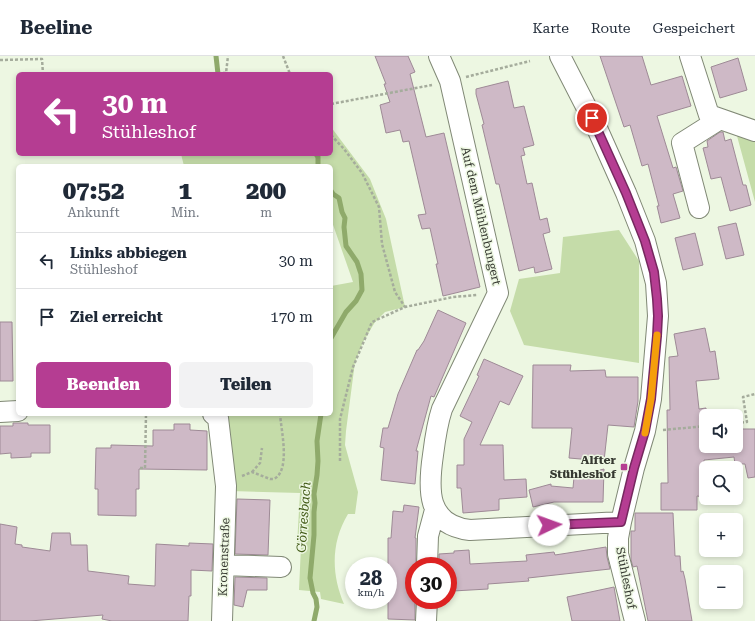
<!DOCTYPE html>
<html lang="de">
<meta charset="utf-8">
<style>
body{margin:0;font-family:"Roboto Serif",serif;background:#f2f2f3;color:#1f2937;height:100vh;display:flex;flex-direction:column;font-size:15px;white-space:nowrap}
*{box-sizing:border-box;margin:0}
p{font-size:13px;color:#747a83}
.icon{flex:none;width:22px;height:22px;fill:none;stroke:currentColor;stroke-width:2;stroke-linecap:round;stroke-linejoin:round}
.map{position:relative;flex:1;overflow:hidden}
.sheet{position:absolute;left:16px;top:108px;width:317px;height:252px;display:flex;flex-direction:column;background:#fff;border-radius:6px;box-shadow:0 2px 6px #0003}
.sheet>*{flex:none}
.top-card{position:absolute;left:16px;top:16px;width:317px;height:84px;border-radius:6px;box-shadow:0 2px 6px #0003;background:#b53d92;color:#fff;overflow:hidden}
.controls{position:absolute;left:699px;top:353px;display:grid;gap:8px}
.controls a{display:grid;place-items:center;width:44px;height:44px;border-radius:6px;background:#fff;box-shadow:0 2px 6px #0003;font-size:20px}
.speed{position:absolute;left:345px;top:501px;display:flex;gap:8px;font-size:20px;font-weight:700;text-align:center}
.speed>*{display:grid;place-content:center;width:52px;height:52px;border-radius:50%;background:#fff;box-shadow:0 2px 6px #0003;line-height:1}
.speed small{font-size:10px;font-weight:400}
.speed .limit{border:6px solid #d22;background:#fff;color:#111}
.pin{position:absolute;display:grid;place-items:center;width:34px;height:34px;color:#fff;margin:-17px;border:2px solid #fff;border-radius:50%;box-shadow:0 1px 4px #0007}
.me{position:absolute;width:44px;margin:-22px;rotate:87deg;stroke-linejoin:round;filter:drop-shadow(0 0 3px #0008)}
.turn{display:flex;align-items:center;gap:14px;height:84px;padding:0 20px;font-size:18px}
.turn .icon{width:52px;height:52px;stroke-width:2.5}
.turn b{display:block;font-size:28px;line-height:34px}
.eta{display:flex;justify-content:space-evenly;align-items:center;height:68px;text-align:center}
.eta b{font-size:24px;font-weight:800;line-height:28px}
.cta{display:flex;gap:8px;margin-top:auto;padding:8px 20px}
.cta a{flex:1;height:46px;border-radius:6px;background:#b53d92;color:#fff;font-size:16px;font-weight:800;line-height:46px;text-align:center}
.cta a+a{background:#f2f2f3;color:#1f2937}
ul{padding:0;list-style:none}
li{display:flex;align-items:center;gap:12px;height:56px;padding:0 20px;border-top:1px solid #e0e1e3}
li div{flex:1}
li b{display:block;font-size:15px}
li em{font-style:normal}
header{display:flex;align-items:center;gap:24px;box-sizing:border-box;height:56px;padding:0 20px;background:#fff;border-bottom:1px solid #e0e1e3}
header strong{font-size:19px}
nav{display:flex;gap:22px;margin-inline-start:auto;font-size:14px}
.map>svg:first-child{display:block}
</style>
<header>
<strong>Beeline</strong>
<nav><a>Karte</a><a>Route</a><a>Gespeichert</a></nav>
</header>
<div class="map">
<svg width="755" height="565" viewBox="0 0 755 565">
<rect width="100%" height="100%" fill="#edf7e2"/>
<path fill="#c5dca9" d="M 331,71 L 370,123 L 386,163 L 405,251 L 385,256 L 375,266 L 363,286 L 355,306 L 346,375 L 345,389 L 358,436 L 355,458 L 348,458 C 331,486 331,518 344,548 L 321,543 L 320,536 L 299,534 L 301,490 L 297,489 L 300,437 L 231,435 L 220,358 L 331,358 L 331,230 L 353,226 L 331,163 L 331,110 L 184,110 L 181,98 L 331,98 Z
M 737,80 L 755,86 L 755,146 Z
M 619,174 L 639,205 L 639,307 L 524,289 L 510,255 L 519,223 L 560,217 L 563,181 Z"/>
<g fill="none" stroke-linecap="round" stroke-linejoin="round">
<path stroke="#8faa6b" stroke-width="5" d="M 216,0 L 218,18
M 316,98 L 318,101 L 318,110
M 331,135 L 333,138 L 339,142 L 342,156 L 345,162 L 344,171 L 346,190 L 357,206 L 361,218 L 362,234 L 356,245 L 346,256 L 331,282
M 314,565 L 317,551 L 316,543 L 313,537 L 310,522 L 314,479 L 314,456 L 315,447 L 314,438 L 317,419 L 318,405 L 317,385 L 321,358"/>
</g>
<path fill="#ceb9c6" stroke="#9e8a96" d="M 375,0 L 408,0 L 415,16 L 410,18 L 426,81 L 444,77 L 480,231 L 443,240 L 436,208 L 438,208 L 430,172 L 422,173 L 418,159 L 426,158 L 409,85 L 403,86 L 400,74 L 386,77 L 380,49 L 390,46 L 384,28 L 386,28 Z
M 600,0 L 642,0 L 651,29 L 682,20 L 691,50 L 657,60 L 673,112 L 676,111 L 683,135 L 673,138 L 680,162 L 661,167 L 657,150 L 659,150 L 648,108 L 642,110 L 630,69 L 624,71 Z
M 738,2 L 747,34 L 720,42 L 711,11 Z
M 508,25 L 514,52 L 524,50 L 534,89 L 523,92 L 525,99 L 521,100 L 527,128 L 532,127 L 540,164 L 547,162 L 550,176 L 543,178 L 552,213 L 535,217 L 534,211 L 519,215 L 499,128 L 496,128 L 482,69 L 484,68 L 476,38 L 476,33 Z
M 720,76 L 723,76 L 725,85 L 731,83 L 743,129 L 746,129 L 751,149 L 730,155 L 721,121 L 711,123 L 703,92 L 708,91 L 707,85 Z
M 736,167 L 744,199 L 726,203 L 718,171 Z
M 695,177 L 703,209 L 683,214 L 675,182 Z
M 438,254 L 466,267 L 434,341 L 431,340 L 416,395 L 418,395 L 415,428 L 381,424 L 384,392 L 380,391 L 383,372 L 388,372 L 398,338 L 417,294 L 418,294 L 424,285 Z
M 0,266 L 12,266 L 13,325 L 0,325 Z
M 705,272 L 710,296 L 715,295 L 719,323 L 696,325 L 699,353 L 706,352 L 706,390 L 742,390 L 740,373 L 755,373 L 755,421 L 748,422 L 745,408 L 735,408 L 734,401 L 704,404 L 704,441 L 697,440 L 697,454 L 661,454 L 661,427 L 668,427 L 667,354 L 670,354 L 669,301 L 678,300 L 674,278 Z
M 484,303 L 523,320 L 509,349 L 500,345 L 480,389 L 503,389 L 504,424 L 526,423 L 527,441 L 499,443 L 499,454 L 463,457 L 461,432 L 457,432 L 457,409 L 464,409 L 464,383 L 472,366 L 460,360 L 479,320 L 477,319 Z
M 533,309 L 571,309 L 570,315 L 605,314 L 606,321 L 638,321 L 638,345 L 634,371 L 608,369 L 604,405 L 569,402 L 572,372 L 532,372 Z
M 13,367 L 28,367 L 28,369 L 50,369 L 50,397 L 31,397 L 31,401 L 11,402 L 11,397 L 0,398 L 0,370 L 13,370 Z
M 174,368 L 190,368 L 190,374 L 207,375 L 207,414 L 139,413 L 139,433 L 136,433 L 136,460 L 98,459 L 98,433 L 95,433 L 96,392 L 111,392 L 111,389 L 153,390 L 153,374 L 174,374 Z
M 604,413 L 603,446 L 554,446 L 533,451 L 529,434 L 551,428 L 551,430 L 573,432 L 574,421 Z
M 237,443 L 270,444 L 268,499 L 235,498 Z
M 404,449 L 419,451 L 415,482 L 416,482 L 416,510 L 414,510 L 414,544 L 415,544 L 415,564 L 388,563 L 388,482 L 391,482 L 393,455 L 403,456 Z
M 635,457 L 673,457 L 675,500 L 680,500 L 681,516 L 683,515 L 685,523 L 692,565 L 648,565 L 637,510 L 633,511 L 631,504 L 631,475 L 635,475 Z
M 0,468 L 17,471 L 15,488 L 22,489 L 22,491 L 50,495 L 52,477 L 70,477 L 71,489 L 87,489 L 88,515 L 129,520 L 128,528 L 155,530 L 156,488 L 189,490 L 189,487 L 213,488 L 212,515 L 191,514 L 191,540 L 189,540 L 188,565 L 112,565 L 102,563 L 103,559 L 30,565 L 0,565 Z
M 606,491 L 607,501 L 610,513 L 528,522 L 529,525 L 488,528 L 488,533 L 453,535 L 452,515 L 448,515 L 448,510 L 439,510 L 439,498 L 454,497 L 454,495 L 469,494 L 470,508 L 527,505 L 526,499 L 554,496 L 555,499 Z
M 235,521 L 267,522 L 267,534 L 247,534 L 243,551 L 234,549 Z
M 614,531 L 620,565 L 572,565 L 567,541 Z"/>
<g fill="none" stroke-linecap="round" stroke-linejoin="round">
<g stroke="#818976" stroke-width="22">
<path id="minor" d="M 439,0 L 450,25 L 498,237 L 442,353 C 437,368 435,383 433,399 C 428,433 426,469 470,474 L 621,466
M 560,0 L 596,70 L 626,137 L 645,185 L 656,227 L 658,260 L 651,343 L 645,375 L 634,412 L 621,466 L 618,482 L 618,498 L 635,565
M 690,0 L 709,59 L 755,75
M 699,152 L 682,87 L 720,63
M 0,356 L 18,355
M 213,358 L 218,362 L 226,430 L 222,565
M 224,509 L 281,511
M 427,510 L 428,480 L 435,454
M 426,565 L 427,544"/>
</g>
<path stroke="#a5ac9c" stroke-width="2.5" stroke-dasharray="3 2" stroke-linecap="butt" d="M 283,0 L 290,18
M 0,4 L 42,3 L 43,18
M 193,18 L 226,17 L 228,0
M 466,21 L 530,5
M 331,48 L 432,29
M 331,79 L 344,93 L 362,117 L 379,151 L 382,188 L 395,236 L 405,251
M 736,367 L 747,366 L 743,341 L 755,338
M 663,374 L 706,370
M 340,405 L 340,363 L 353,311 L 372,266 L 405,251 L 453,241 L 477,239
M 140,412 L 145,412 L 146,358
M 252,416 L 260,407 L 262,392
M 242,420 L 252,416 L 270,423 L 274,423 C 291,414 281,374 280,358"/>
<use href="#minor" stroke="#fff" stroke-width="20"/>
</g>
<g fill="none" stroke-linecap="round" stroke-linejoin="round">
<g stroke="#76285f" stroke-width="10">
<path id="route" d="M 549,469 L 621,466 L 634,412 L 645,375 L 651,343 L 657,280 L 658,260 L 657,243 L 654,216 L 645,185 L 626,137 L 592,62"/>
</g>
<use href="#route" stroke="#b53d92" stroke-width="7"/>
<path stroke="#f59e0b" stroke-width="7" d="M 645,377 L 651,343 L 657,279"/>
</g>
<rect fill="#b53d92" stroke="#edf7e2" stroke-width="1.5" x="620" y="407" width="8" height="8" rx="2"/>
<g text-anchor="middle" stroke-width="3" stroke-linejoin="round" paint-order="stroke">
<g font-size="12" fill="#363931" stroke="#edf7e2">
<text transform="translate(481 160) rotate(77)" y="4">Auf dem Mühlenbungert</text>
<text transform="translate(224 501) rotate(-88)" y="4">Kronenstraße</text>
<text transform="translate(626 522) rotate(79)" y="4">Stühleshof</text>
</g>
<g font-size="12" font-weight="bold" fill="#363931" stroke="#edf7e2" text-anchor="end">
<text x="616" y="408">Alfter<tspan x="616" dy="14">Stühleshof</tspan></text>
</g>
<g font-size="13" font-style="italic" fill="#425b17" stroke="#edf7e2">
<text transform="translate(303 461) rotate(-86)" y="5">Görresbach</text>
</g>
</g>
</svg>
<div class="controls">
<a><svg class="icon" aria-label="sound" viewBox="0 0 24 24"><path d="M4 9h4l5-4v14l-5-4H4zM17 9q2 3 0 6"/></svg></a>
<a><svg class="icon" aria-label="search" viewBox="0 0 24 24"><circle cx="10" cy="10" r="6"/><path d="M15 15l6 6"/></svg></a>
<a>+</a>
<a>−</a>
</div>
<div class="speed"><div>28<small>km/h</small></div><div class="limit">30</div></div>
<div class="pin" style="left:592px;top:62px;background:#d93025"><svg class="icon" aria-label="arrive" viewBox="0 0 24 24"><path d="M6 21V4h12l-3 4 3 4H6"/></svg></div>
<svg class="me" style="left:549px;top:469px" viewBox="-20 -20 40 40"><circle r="19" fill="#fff"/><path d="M0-13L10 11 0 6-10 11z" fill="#b53d92"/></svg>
<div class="top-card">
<div class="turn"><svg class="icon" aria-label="left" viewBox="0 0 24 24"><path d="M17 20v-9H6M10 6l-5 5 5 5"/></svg><div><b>30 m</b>Stühleshof</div></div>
</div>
<section class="sheet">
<div class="eta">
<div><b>07:52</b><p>Ankunft</p></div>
<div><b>1</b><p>Min.</p></div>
<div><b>200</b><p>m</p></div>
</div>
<ul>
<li><svg class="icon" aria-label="left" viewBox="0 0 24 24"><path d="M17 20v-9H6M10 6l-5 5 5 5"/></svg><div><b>Links abbiegen</b><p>Stühleshof</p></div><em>30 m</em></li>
<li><svg class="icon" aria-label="arrive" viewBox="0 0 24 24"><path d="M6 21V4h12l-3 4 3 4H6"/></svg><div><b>Ziel erreicht</b></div><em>170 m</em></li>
</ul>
<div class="cta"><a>Beenden</a><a>Teilen</a></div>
</section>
</div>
